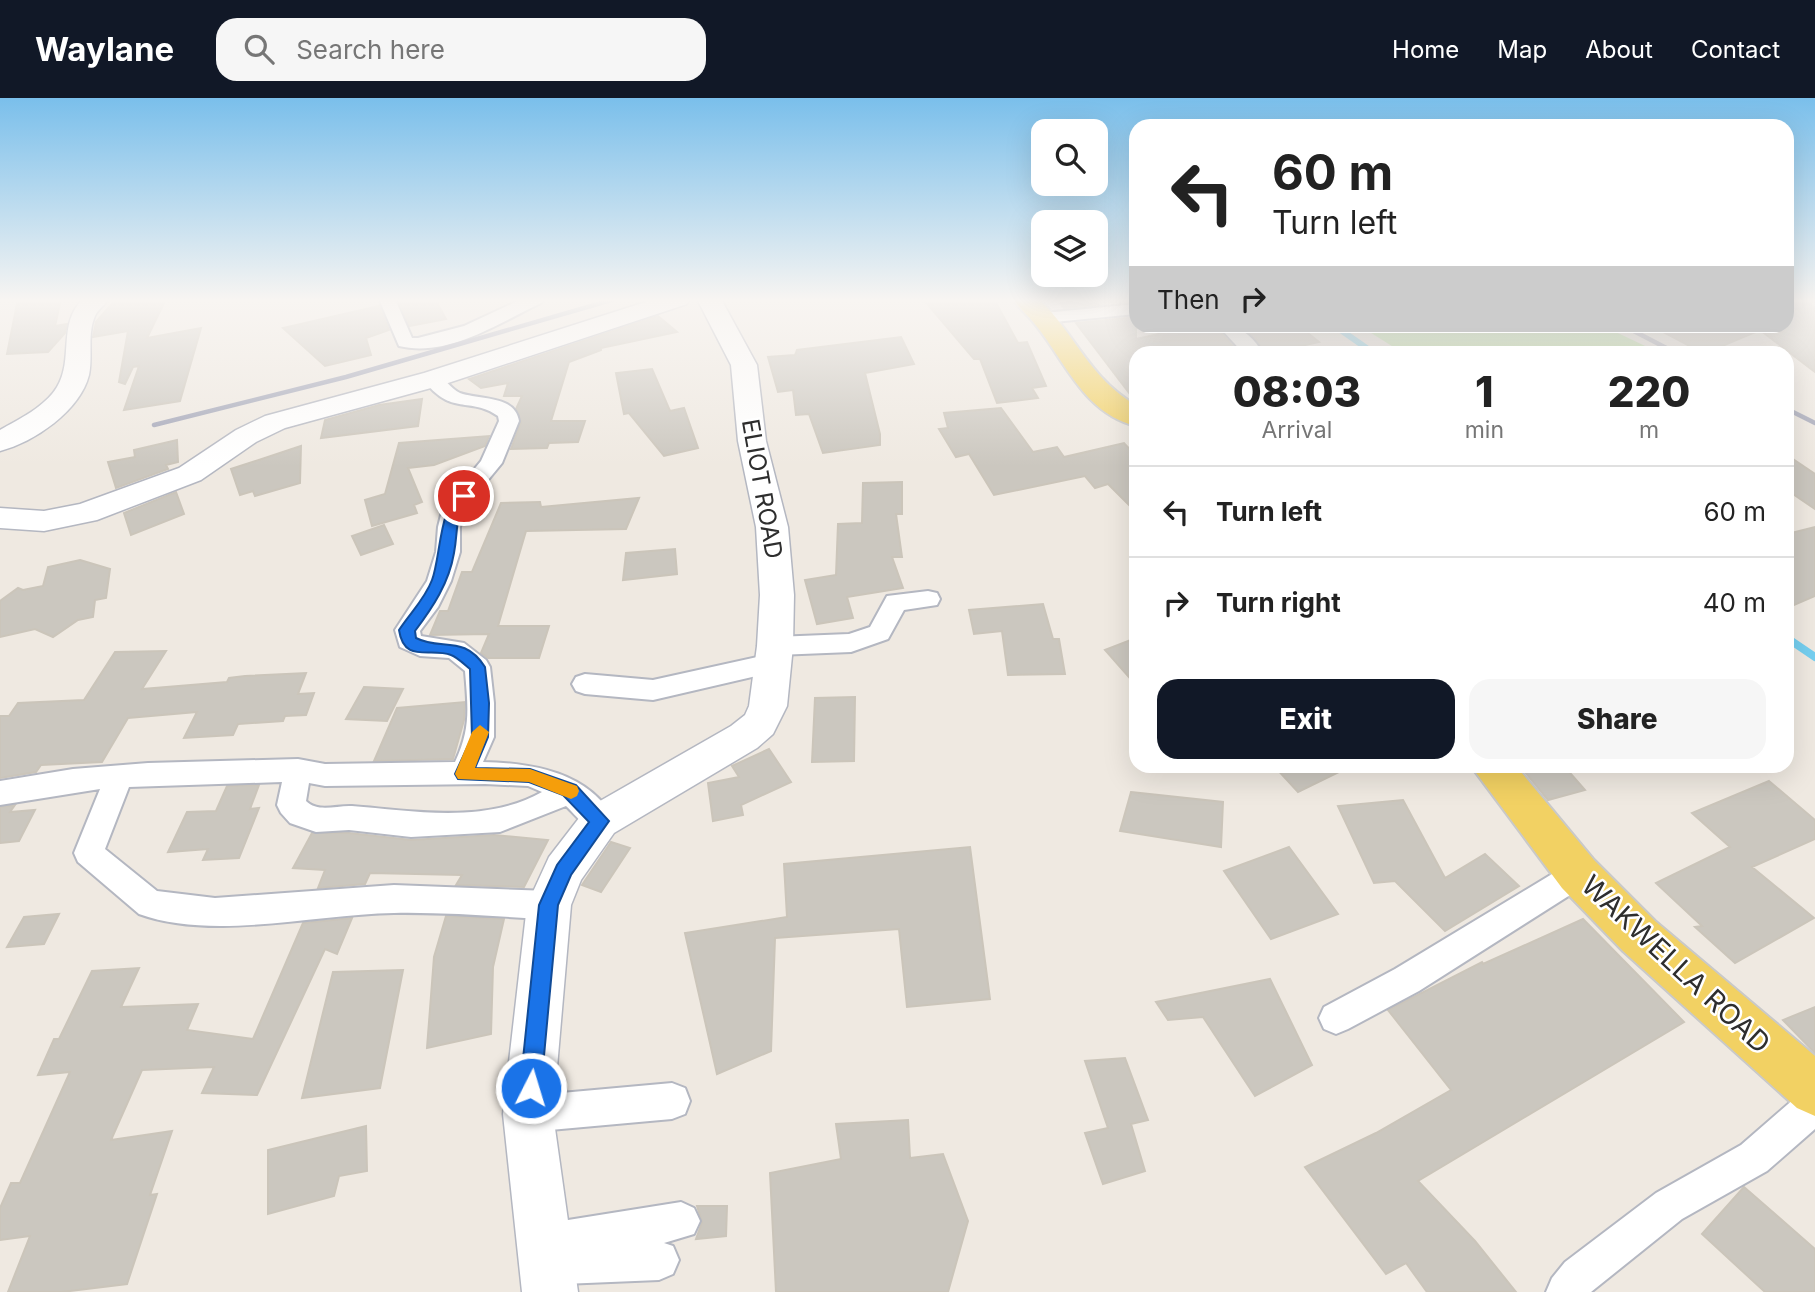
<!DOCTYPE html>
<style>
body{margin:0;font-family:Inter,sans-serif;background:#f6f6f6;color:#222;height:100vh;display:flex;flex-direction:column;font-size:26px;white-space:nowrap}
*{box-sizing:border-box;margin:0}
p{font-size:23px;color:#767676}
.icon{flex:none;width:38px;height:38px;fill:none;stroke:currentColor;stroke-width:2;stroke-linecap:round;stroke-linejoin:round}
.map{position:relative;flex:1;overflow:hidden}
.details{position:absolute;left:1129px;top:248px;width:665px;height:427px;display:flex;flex-direction:column;background:#fff;border-radius:21px;box-shadow:0 7px 28px #0002}
.details>*{flex:none}
.banner{position:absolute;left:1129px;top:21px;width:665px;height:214px;border-radius:21px;box-shadow:0 7px 28px #0002;background:#fff;color:#222;overflow:hidden}
.controls{position:absolute;left:1031px;top:21px;display:grid;gap:14px}
.controls a{display:grid;place-items:center;width:77px;height:77px;border-radius:14px;background:#fff;box-shadow:0 7px 28px #0002;font-size:35px}
.pin{position:absolute;display:grid;place-items:center;width:60px;height:60px;color:#fff;margin:-30px;border:4px solid #fff;border-radius:50%;box-shadow:0 2px 7px #0007}
.me{position:absolute;width:77px;margin:-38px;rotate:5deg;stroke-linejoin:round;filter:drop-shadow(0 0 5px #0008)}
.turn{display:flex;align-items:center;gap:24px;height:147px;padding:0 28px;font-size:32px}
.turn .icon{width:91px;height:91px;stroke-width:2.5}
.turn b{display:block;font-size:49px;line-height:60px}
.then{display:flex;align-items:center;height:66px;padding:0 28px;background:#0003;gap:14px;font-size:26px}
.eta{display:flex;justify-content:space-evenly;align-items:center;height:119px;text-align:center}
.eta b{font-size:42px;font-weight:800;line-height:49px}
.primary-button{display:flex;gap:14px;margin-top:auto;padding:14px 28px}
.primary-button a{flex:1;height:80px;border-radius:21px;background:#111827;color:#fff;font-size:28px;font-weight:800;line-height:80px;text-align:center}
.primary-button a+a{background:#f6f6f6;color:#222}
ul{padding:0;list-style:none}
li{display:flex;align-items:center;gap:21px;height:91px;padding:0 28px;border-top:2px solid #e0e0e0}
li div{flex:1}
li b{display:block;font-size:26px}
li em{font-style:normal}
header{display:flex;align-items:center;gap:42px;box-sizing:border-box;height:98px;padding:0 35px;background:#111827;color:#fff}
header strong{font-size:33px}
nav{display:flex;gap:38px;margin-inline-start:auto;font-size:24px}
.search{width:490px;height:63px;background:#f6f6f6;display:flex;align-items:center;gap:18px;box-sizing:border-box;padding:0 24px;border-radius:21px;color:#767676;font-size:26px}
.map>svg:first-child{display:block}
</style>
<header>
<strong>Waylane</strong>
<div class="search"><svg class="icon" aria-label="search" viewBox="0 0 24 24"><circle cx="10" cy="10" r="6"/><path d="M15 15l6 6"/></svg>Search here</div>
<nav><a>Home</a><a>Map</a><a>About</a><a>Contact</a></nav>
</header>
<div class="map">
<svg width="1815" height="1194" viewBox="0 0 1815 1194">
<rect width="100%" height="100%" fill="#efe9e1"/>
<path fill="#b6e59e" d="M 1360,228 L 1603,228 L 1660,255 L 1403,255 Z"/>
<g fill="none" stroke-linecap="round" stroke-linejoin="round">
<path stroke="#75cff0" stroke-width="6" d="M 1335,228 L 1375,256"/>
<path stroke="#75cff0" stroke-width="8" d="M 1787,540 L 1815,559"/>
</g>
<path fill="#cbc7bf" stroke="#cbc5ba" stroke-width="2" d="M 18,201 L 61,201 L 55,228 L 67,226 L 65,235 L 48,254 L 7,256 Z
M 116,201 L 166,201 L 147,240 L 201,230 L 180,303 L 124,312 L 139,268 L 133,269 L 125,286 L 119,284 L 128,233 L 93,239 L 96,224 Z
M 408,201 L 435,201 L 446,221 L 409,228 L 399,203 Z
M 923,201 L 994,201 L 1018,245 L 1027,244 L 1046,288 L 1032,290 L 1038,300 L 997,305 L 980,261 L 974,261 Z
M 1057,201 L 1093,201 L 1099,207 L 1064,210 Z
M 1787,201 L 1804,201 L 1815,210 L 1815,274 L 1760,232 L 1713,252 L 1706,248 L 1697,252 L 1652,228 L 1787,228 Z
M 379,208 L 389,232 L 366,240 L 371,257 L 325,268 L 283,230 Z
M 658,218 L 677,234 L 601,250 L 601,252 L 569,264 L 551,323 L 585,323 L 578,344 L 549,345 L 547,350 L 511,351 L 521,324 L 516,311 L 522,298 L 504,298 L 508,285 L 481,290 L 469,281 Z
M 1136,219 L 1136,241 L 1195,228 L 1214,228 L 1222,232 L 1222,236 L 1240,256 L 1136,256 L 1136,304 L 1076,225 Z
M 1248,228 L 1299,228 L 1319,244 L 1264,256 L 1256,241 L 1241,229 Z
M 901,239 L 914,266 L 865,275 L 880,336 L 880,347 L 823,355 L 809,316 L 796,317 L 793,292 L 778,294 L 768,259 L 795,257 L 797,252 Z
M 652,271 L 670,313 L 684,310 L 698,350 L 664,358 L 629,315 L 624,316 L 616,275 Z
M 422,301 L 418,328 L 321,340 L 325,322 L 379,307 Z
M 1001,310 L 1033,354 L 1057,349 L 1064,359 L 1124,345 L 1136,358 L 1136,414 L 1108,386 L 1095,390 L 1085,378 L 994,397 L 969,356 L 956,359 L 939,331 L 948,330 L 944,315 Z
M 489,338 L 485,348 L 434,367 L 408,370 L 422,404 L 414,407 L 417,415 L 372,428 L 365,402 L 385,396 L 399,345 Z
M 177,342 L 178,364 L 166,367 L 168,371 L 116,390 L 108,364 L 135,359 L 134,352 Z
M 301,348 L 300,385 L 255,398 L 253,393 L 240,397 L 231,371 Z
M 1787,357 L 1815,376 L 1815,411 L 1787,392 Z
M 902,384 L 902,416 L 896,416 L 902,459 L 892,459 L 903,490 L 847,499 L 853,520 L 817,526 L 805,482 L 836,477 L 838,426 L 862,425 L 863,385 Z
M 176,394 L 184,416 L 131,437 L 124,415 Z
M 639,400 L 626,431 L 526,433 L 498,528 L 549,528 L 539,560 L 488,560 L 481,555 L 489,536 L 430,537 L 440,513 L 448,513 L 462,474 L 472,474 L 501,405 L 540,404 L 541,409 Z
M 384,427 L 393,446 L 361,457 L 352,438 Z
M 1815,429 L 1815,498 L 1787,510 L 1787,436 Z
M 675,451 L 677,476 L 623,482 L 626,455 Z
M 80,462 L 110,471 L 106,500 L 95,502 L 93,519 L 78,522 L 53,539 L 35,531 L 0,539 L 0,503 L 18,490 L 23,492 L 43,488 L 48,469 Z
M 1043,506 L 1053,541 L 1059,541 L 1065,576 L 1008,577 L 1002,533 L 974,536 L 969,512 Z
M 1136,540 L 1136,587 L 1105,552 Z
M 166,553 L 142,591 L 227,584 L 229,580 L 245,578 L 306,575 L 298,596 L 314,595 L 306,617 L 285,618 L 283,623 L 238,626 L 233,637 L 184,640 L 197,614 L 128,620 L 102,664 L 41,667 L 36,674 L 0,680 L 0,618 L 9,618 L 18,605 L 84,602 L 115,554 Z
M 364,589 L 403,591 L 387,623 L 346,621 Z
M 855,599 L 854,663 L 812,664 L 815,600 Z
M 465,604 L 464,622 L 453,661 L 374,663 L 397,610 Z
M 769,651 L 791,684 L 741,707 L 743,717 L 713,723 L 708,685 L 739,679 L 732,668 Z
M 1274,668 L 1351,668 L 1298,694 Z
M 1520,668 L 1564,668 L 1585,692 L 1548,702 Z
M 1769,683 L 1815,722 L 1815,741 L 1752,769 L 1814,820 L 1735,865 L 1695,829 L 1702,828 L 1656,785 L 1730,749 L 1692,715 Z
M 259,687 L 250,711 L 259,710 L 239,760 L 203,762 L 208,751 L 168,754 L 187,714 L 216,713 L 227,688 Z
M 1131,694 L 1223,704 L 1221,749 L 1120,733 Z
M 1403,702 L 1445,780 L 1485,756 L 1519,788 L 1445,833 L 1395,783 L 1374,785 L 1338,708 Z
M 15,707 L 10,714 L 35,712 L 19,743 L 0,745 L 0,709 Z
M 312,735 L 349,735 L 411,742 L 494,737 L 548,742 L 524,789 L 456,787 L 462,777 L 370,775 L 365,786 L 318,790 L 325,772 L 293,770 Z
M 611,744 L 630,750 L 601,794 L 582,787 Z
M 970,749 L 990,901 L 907,909 L 899,831 L 775,840 L 771,953 L 717,976 L 685,835 L 787,819 L 784,766 Z
M 1289,749 L 1338,816 L 1271,841 L 1224,773 Z
M 59,816 L 44,846 L 7,849 L 24,819 Z
M 446,818 L 504,821 L 493,869 L 491,936 L 427,950 L 434,859 Z
M 352,820 L 337,856 L 325,851 L 257,997 L 202,995 L 214,969 L 142,972 L 111,1042 L 172,1033 L 150,1097 L 157,1096 L 127,1186 L 62,1194 L 8,1194 L 30,1138 L 0,1142 L 0,1110 L 11,1085 L 20,1085 L 70,974 L 38,977 L 54,941 L 59,941 L 92,873 L 139,870 L 121,909 L 198,906 L 187,932 L 253,941 L 303,825 Z
M 1583,821 L 1684,924 L 1418,1083 L 1475,1143 L 1516,1194 L 1427,1194 L 1406,1165 L 1386,1176 L 1305,1069 L 1376,1035 L 1451,992 L 1388,912 L 1482,864 L 1483,866 Z
M 403,872 L 380,990 L 302,1000 L 333,874 Z
M 1270,881 L 1312,967 L 1255,998 L 1203,919 L 1168,922 L 1156,904 Z
M 1815,909 L 1815,955 L 1783,922 Z
M 1125,960 L 1148,1022 L 1131,1026 L 1145,1073 L 1103,1086 L 1085,1035 L 1108,1030 L 1085,963 Z
M 908,1022 L 910,1060 L 943,1056 L 968,1123 L 948,1194 L 776,1194 L 770,1075 L 841,1061 L 836,1026 Z
M 366,1028 L 367,1073 L 339,1078 L 334,1098 L 268,1116 L 268,1052 Z
M 1744,1089 L 1815,1151 L 1815,1194 L 1765,1194 L 1702,1136 Z
M 697,1108 L 727,1108 L 726,1138 L 696,1141 L 702,1124 Z"/>
<g fill="none" stroke-linecap="round" stroke-linejoin="round">
<g stroke="#b4b7c1" stroke-width="4">
<path id="street" d="M 379,201 L 395,201 L 412,240 L 418,240 L 464,228 L 522,201 L 544,201 L 541,205 C 499,225 447,260 399,248 Z
M 1136,206 L 1136,216 L 1044,225 L 1035,220 L 1044,215 Z
M 1233,229 C 1244,231 1259,245 1262,256 L 1244,256 L 1224,234 Z
M 433,275 C 445,278 450,291 460,295 C 480,302 515,297 519,323 L 502,365 L 465,410 L 460,429 L 460,454 L 451,483 L 438,509 L 420,533 L 421,538 L 464,545 L 486,562 L 490,569 L 494,605 L 494,639 L 483,664 C 532,665 590,674 615,723 L 610,732 C 590,739 580,721 566,708 L 500,734 L 411,739 L 349,732 L 316,734 L 290,725 L 281,715 L 277,707 L 282,684 L 129,689 L 105,751 L 157,793 L 215,800 L 394,787 L 549,793 L 560,797 L 564,807 L 560,817 L 549,821 C 498,819 445,814 394,815 C 316,816 213,843 139,816 L 78,764 L 74,755 L 100,691 L 0,707 L 0,683 L 73,671 L 148,665 L 298,661 L 325,666 L 455,664 C 471,630 468,610 465,573 L 449,560 L 420,558 L 400,549 L 395,532 L 427,483 L 436,454 L 438,429 L 443,409 L 481,363 L 499,323 L 498,318 C 470,298 451,319 423,281 ZM 309,685 L 325,688 L 485,686 L 528,688 L 542,694 C 486,726 414,713 352,708 C 337,707 318,715 306,703 Z
M 928,493 L 937,495 L 940,501 L 937,507 L 904,512 L 888,541 L 851,554 L 777,557 L 782,558 L 786,565 L 782,572 L 653,602 L 585,596 L 576,593 L 572,586 L 576,579 L 585,576 L 653,582 L 771,556 L 766,554 L 762,548 L 766,542 L 775,539 L 849,536 L 870,529 L 887,498 Z
M 1578,763 L 1589,767 L 1593,776 L 1589,785 L 1419,893 L 1348,931 L 1336,936 L 1324,931 L 1319,920 L 1324,909 L 1395,871 L 1567,767 Z
M 672,985 L 685,990 L 690,1003 L 685,1016 L 672,1021 L 528,1034 L 515,1029 L 510,1016 L 515,1003 L 528,998 Z
M 1815,989 L 1815,1031 L 1767,1073 L 1682,1121 L 1591,1194 L 1546,1194 L 1552,1180 L 1565,1164 L 1656,1095 L 1741,1047 L 1802,994 Z
M 681,1104 L 694,1110 L 700,1123 L 694,1136 L 664,1145 L 673,1148 L 679,1162 L 673,1176 L 659,1182 L 563,1186 L 546,1192 L 532,1186 L 526,1172 L 532,1160 L 524,1145 L 529,1131 L 543,1126 Z"/>
</g>
<g stroke="#b4b7c1" stroke-width="3">
<path id="secondary" d="M 83,201 L 109,201 C 105,207 98,211 95,218 C 87,236 93,258 89,277 C 80,313 34,344 0,353 L 0,332 C 19,321 45,309 57,289 C 74,261 57,226 83,201 Z
M 655,201 L 690,201 L 687,206 L 442,287 L 285,330 L 256,344 L 201,382 L 97,422 L 44,433 L 0,430 L 0,410 L 44,413 L 80,406 L 179,370 L 236,332 L 265,318 L 424,275 Z
M 697,201 L 721,201 L 757,267 L 766,343 L 788,429 L 794,497 L 793,548 L 787,608 L 773,636 L 757,650 L 614,735 L 581,782 L 571,807 L 553,1016 L 578,1194 L 522,1194 L 503,1016 L 527,807 L 549,759 L 586,711 L 731,628 L 745,617 L 749,608 L 757,548 L 760,497 L 756,429 L 738,343 L 731,267 Z"/>
</g>
<g stroke="#c9c9c9" stroke-width="4">
<path id="primary" d="M 1013,201 L 1039,201 C 1075,236 1090,281 1136,307 L 1136,328 C 1083,315 1065,262 1034,225 C 1027,216 1018,210 1013,201 Z
M 1471,668 L 1516,668 L 1594,762 L 1655,823 L 1815,958 L 1815,1018 L 1797,1010 L 1623,853 L 1562,790 Z"/>
</g>
<use href="#street" fill="#fff" fill-rule="evenodd"/>
<use href="#secondary" fill="#fff" fill-rule="evenodd"/>
<use href="#primary" fill="#f2d163" fill-rule="evenodd"/>
<path stroke="#a3a6b8" stroke-width="4.5" d="M 1624,228 L 1678,256
M 1787,311 L 1815,325
M 154,327 L 346,279 L 615,201"/>
</g>
<linearGradient id="sky" x2="0" y2="1"><stop stop-color="#7abfeb"/><stop offset="0.55" stop-color="#f8f5f2"/><stop offset="1" stop-color="#f8f5f2" stop-opacity="0"/></linearGradient>
<rect width="1815" height="368" fill="url(#sky)"/>
<path fill="#1a73e8" stroke="#114b97" stroke-width="2" d="M 464,394 L 471,398 C 453,422 459,428 454,455 C 449,485 433,509 415,533 L 416,540 C 441,553 464,536 485,569 L 489,605 L 488,639 L 475,670 L 530,671 L 576,687 L 609,723 L 571,777 L 558,807 L 541,990 L 538,997 L 531,1000 L 523,997 L 520,990 L 539,807 L 557,767 L 589,724 L 563,697 L 529,684 L 458,681 L 455,676 L 472,639 L 470,571 C 465,567 457,559 451,557 C 430,549 404,566 399,532 C 410,515 425,501 432,482 C 441,459 439,402 464,394 Z"/>
<path fill="#f59e0b" d="M 480,627 L 489,634 L 475,670 L 530,671 L 577,688 L 579,693 L 577,698 L 571,701 L 529,684 L 458,681 L 455,676 L 472,634 Z"/>
<g text-anchor="middle" stroke-width="5" stroke-linejoin="round" paint-order="stroke">
<g font-size="24" fill="#2e2e2e" stroke="#fff">
<text transform="translate(762 391) rotate(80)" y="8">ELIOT ROAD</text>
</g>
<g font-size="28" fill="#2e2e2e" stroke="#fff">
<text transform="translate(1676 866) rotate(43)" y="10">WAKWELLA ROAD</text>
</g>
</g>
</svg>
<div class="controls">
<a><svg class="icon" aria-label="search" viewBox="0 0 24 24"><circle cx="10" cy="10" r="6"/><path d="M15 15l6 6"/></svg></a>
<a><svg class="icon" aria-label="layers" viewBox="0 0 24 24"><path d="M12 4l9 5-9 5-9-5zM3 14l9 5 9-5"/></svg></a>
</div>
<div class="pin" style="left:464px;top:398px;background:#d93025"><svg class="icon" aria-label="arrive" viewBox="0 0 24 24"><path d="M6 21V4h12l-3 4 3 4H6"/></svg></div>
<svg class="me" style="left:531px;top:990px" viewBox="-20 -20 40 40"><circle r="17" fill="#1a73e8" stroke="#fff" stroke-width="3"/><path d="M0-11L8 9 0 5-8 9z" fill="#fff"/></svg>
<div class="banner">
<div class="turn"><svg class="icon" aria-label="left" viewBox="0 0 24 24"><path d="M17 20v-9H6M10 6l-5 5 5 5"/></svg><div><b>60 m</b>Turn left</div></div>
<div class="then">Then<svg class="icon" aria-label="right" viewBox="0 0 24 24"><path d="M7 20v-9h11M14 6l5 5-5 5"/></svg></div>
</div>
<section class="details">
<div class="eta">
<div><b>08:03</b><p>Arrival</p></div>
<div><b>1</b><p>min</p></div>
<div><b>220</b><p>m</p></div>
</div>
<ul>
<li><svg class="icon" aria-label="left" viewBox="0 0 24 24"><path d="M17 20v-9H6M10 6l-5 5 5 5"/></svg><div><b>Turn left</b></div><em>60 m</em></li>
<li><svg class="icon" aria-label="right" viewBox="0 0 24 24"><path d="M7 20v-9h11M14 6l5 5-5 5"/></svg><div><b>Turn right</b></div><em>40 m</em></li>
</ul>
<div class="primary-button"><a>Exit</a><a>Share</a></div>
</section>
</div>
